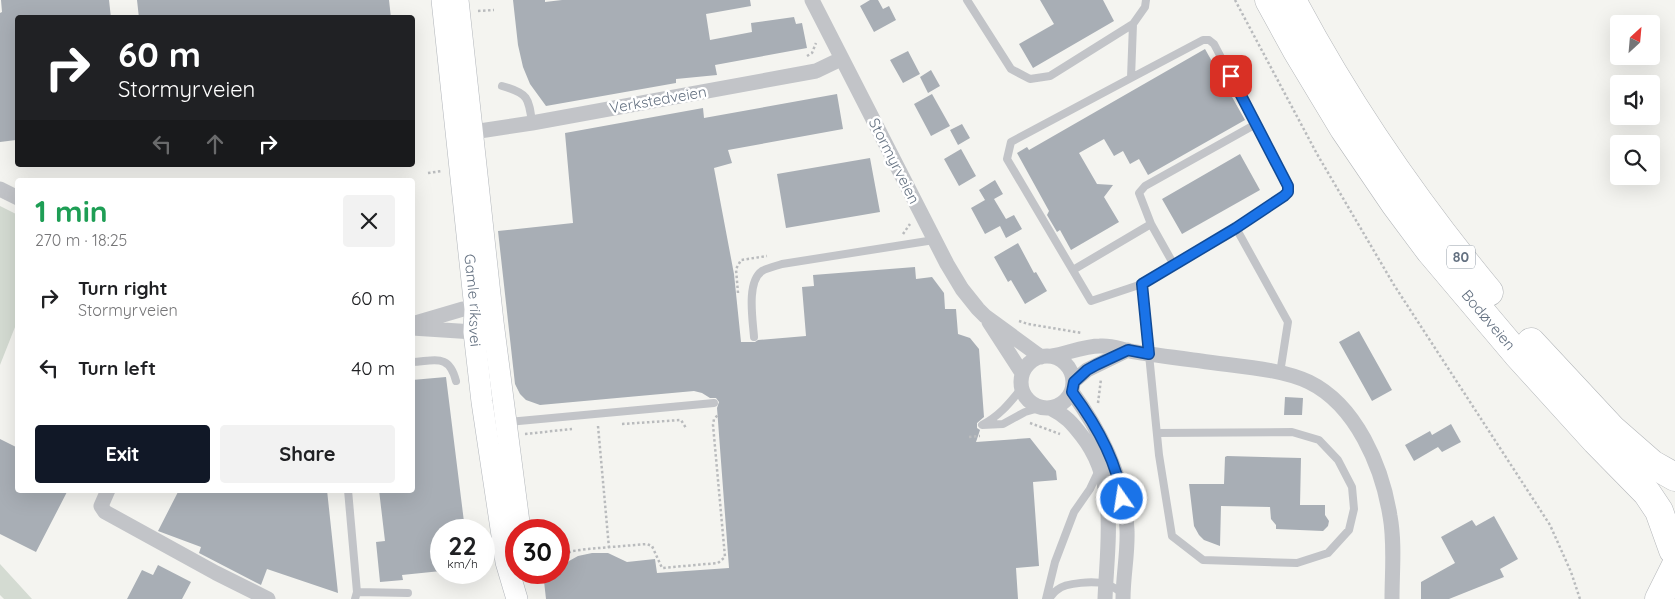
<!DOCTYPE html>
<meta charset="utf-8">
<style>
body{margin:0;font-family:Quicksand,sans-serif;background:#f2f2f2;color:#202124;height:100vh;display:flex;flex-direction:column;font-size:19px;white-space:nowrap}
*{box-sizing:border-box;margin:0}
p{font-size:16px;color:#757577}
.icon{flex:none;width:28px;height:28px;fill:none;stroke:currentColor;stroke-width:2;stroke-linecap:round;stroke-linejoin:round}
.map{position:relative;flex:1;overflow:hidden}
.drawer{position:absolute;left:15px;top:178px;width:400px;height:315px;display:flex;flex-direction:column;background:#fff;border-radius:5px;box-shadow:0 5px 20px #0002}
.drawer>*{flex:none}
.banner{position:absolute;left:15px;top:15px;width:400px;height:152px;border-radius:5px;box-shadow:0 5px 20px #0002;background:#202124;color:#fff;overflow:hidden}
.needle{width:32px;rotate:26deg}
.buttons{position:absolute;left:1610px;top:15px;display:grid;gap:10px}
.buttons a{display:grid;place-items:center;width:50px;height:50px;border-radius:5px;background:#fff;box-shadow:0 5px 20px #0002;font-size:25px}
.speed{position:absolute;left:430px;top:519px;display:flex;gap:10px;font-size:25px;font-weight:700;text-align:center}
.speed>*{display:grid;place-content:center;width:65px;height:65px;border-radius:50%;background:#fff;box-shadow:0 5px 20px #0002;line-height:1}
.speed small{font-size:12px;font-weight:400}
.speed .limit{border:8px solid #d22;background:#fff;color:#111}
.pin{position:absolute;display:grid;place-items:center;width:42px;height:42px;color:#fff;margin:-21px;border-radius:10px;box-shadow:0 2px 8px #0006}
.me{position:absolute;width:55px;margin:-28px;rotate:347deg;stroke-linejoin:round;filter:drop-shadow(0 0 4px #0008)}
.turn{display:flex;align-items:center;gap:18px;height:105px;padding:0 20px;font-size:22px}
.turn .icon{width:65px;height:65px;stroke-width:2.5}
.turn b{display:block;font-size:35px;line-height:42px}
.lanes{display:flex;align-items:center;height:48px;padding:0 20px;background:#0003;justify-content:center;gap:25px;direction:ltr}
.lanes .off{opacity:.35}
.round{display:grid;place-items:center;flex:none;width:52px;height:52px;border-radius:5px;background:#f2f2f2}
.summary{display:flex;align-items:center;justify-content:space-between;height:85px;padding:0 20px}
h1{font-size:30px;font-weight:700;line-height:38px;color:#1e9e55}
.action{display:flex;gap:10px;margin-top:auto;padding:10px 20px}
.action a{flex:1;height:58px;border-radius:5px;background:#111827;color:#fff;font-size:20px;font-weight:700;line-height:58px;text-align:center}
.action a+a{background:#f2f2f2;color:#202124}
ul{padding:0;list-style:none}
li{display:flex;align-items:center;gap:15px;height:70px;padding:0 20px}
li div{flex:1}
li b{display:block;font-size:19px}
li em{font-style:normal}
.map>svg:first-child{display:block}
</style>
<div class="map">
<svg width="1675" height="599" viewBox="0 0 1675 599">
<rect width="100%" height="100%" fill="#f4f4f0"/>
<path fill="#d4dbd2" d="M 0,206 L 18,215 L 17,322 L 0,365 Z
M 0,564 L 32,599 L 4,599 L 0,595 Z"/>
<path fill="#a8aeb5" d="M 1,0 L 109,0 L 111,18 L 18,18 L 18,136 L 15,136 L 16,140 L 0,142 L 0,13 L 2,12 Z
M 137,0 L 389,0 L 391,18 L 139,18 Z
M 513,0 L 545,0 L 545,2 L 562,0 L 750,0 L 751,6 L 706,14 L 710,40 L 752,32 L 751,23 L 794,17 L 796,24 L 802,23 L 807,48 L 715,65 L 717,75 L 676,79 L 676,83 L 546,106 L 530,84 L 523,67 L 518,45 Z
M 870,0 L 878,0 L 883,9 L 889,6 L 896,20 L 874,32 L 860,6 Z
M 1040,0 L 1103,0 L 1114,21 L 1033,68 L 1019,44 L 1054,24 Z
M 1205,49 L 1245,120 L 1148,175 L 1139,159 L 1130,164 L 1123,151 L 1114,156 L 1104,139 L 1079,153 L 1097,184 L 1113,185 L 1104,197 L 1119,222 L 1071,250 L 1060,230 L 1057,232 L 1047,215 L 1049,211 L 1017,153 L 1027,147 L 1029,150 Z
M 908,51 L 920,74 L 903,83 L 890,60 Z
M 931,70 L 940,86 L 928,93 L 920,77 Z
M 837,94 L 843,129 L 728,150 L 732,163 L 714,168 L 734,274 L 741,342 L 755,342 L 758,340 L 806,336 L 802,287 L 814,286 L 813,275 L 915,267 L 916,279 L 932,277 L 944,293 L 945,309 L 956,309 L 958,334 L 970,338 L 979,349 L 984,417 L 977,423 L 977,428 L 980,430 L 976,442 L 1030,438 L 1056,471 L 1057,480 L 1033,482 L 1039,566 L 1016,568 L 1018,599 L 546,599 L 543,572 L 559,572 L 559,571 L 569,561 L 578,556 L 592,553 L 608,553 L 627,562 L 655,559 L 657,573 L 729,568 L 717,408 L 719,402 L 716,398 L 710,398 L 702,393 L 694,391 L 540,405 L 526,400 L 520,394 L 515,384 L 498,231 L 573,223 L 565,133 L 703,108 L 704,118 Z
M 932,94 L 950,126 L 931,136 L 914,104 Z
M 962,124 L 970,138 L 958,145 L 950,130 Z
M 961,149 L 976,176 L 959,186 L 944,159 Z
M 1240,154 L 1260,190 L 1182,234 L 1162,199 Z
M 870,158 L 880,212 L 786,228 L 777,174 Z
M 995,180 L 1003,194 L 994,199 L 1006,219 L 1014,215 L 1022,229 L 1006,238 L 1000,226 L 985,234 L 971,208 L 985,200 L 979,190 Z
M 1018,243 L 1034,273 L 1036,272 L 1047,291 L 1025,304 L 1011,280 L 1008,282 L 994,257 Z
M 1359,331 L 1392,390 L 1372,401 L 1339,342 Z
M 446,377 L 465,530 L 441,530 L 441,571 L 402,575 L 403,580 L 380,582 L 376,542 L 385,541 L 379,490 L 412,490 L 412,380 Z
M 1285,397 L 1303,398 L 1302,415 L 1284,415 Z
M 1451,424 L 1461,442 L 1442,452 L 1438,447 L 1414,461 L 1405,445 L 1430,431 L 1432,435 Z
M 0,439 L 18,448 L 18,490 L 68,490 L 36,552 L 0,534 Z
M 1227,456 L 1301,458 L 1300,505 L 1325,505 L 1325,515 L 1329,521 L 1328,526 L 1323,531 L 1276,529 L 1276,525 L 1271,519 L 1270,507 L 1221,506 L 1220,546 L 1204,540 L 1199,535 L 1194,526 L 1189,484 L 1224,484 L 1225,457 Z
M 179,490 L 327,490 L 338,593 L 267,569 L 261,585 L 199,553 L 201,547 L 158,531 Z
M 1494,516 L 1518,559 L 1500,569 L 1504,577 L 1449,599 L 1421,599 L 1421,582 L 1455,563 L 1441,537 L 1472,520 L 1476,526 Z
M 158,565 L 191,582 L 182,599 L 127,599 L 142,570 L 153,575 Z"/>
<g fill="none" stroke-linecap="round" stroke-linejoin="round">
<g stroke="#b2b6bb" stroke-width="22">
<g id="secondary">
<path id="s1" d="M 442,0 L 475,309 L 474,332 L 482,402 L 506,562 L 517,599"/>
<path d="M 458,0 L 493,322 L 520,530"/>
</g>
</g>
<g stroke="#b4b7ba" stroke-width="29">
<g id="highway">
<path id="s2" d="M 1269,0 L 1297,51 L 1344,129 L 1395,204 L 1430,251 L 1517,354 L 1596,441 L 1647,493 L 1659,511 L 1673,550"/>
<path d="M 1292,0 C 1347,104 1414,201 1489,292"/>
<path d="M 1531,342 L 1612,429 L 1652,464 L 1675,477"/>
<path d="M 1659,599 L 1675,567"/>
</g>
</g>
<path stroke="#b9bbbd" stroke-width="2.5" stroke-dasharray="2.5 2.5" stroke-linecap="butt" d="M 1235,0 L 1317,154 L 1394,285 L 1550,525 L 1571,572 L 1580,599
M 478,11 L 494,10
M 807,56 L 812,53 L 816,43
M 428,173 L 442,171
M 903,234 L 910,224
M 738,293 L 736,269 L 741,260 L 767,256
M 1019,321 L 1028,324 L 1082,333
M 1098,403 L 1101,379
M 1030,423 L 1060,434
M 622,424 L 681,420 L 686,428
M 598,426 L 609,548
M 525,434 L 572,429
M 969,437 L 980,436
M 559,556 L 573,551 L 587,549 L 647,544 L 652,546 L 662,568 L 718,563 L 725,557 L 713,425 L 714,419 L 718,415"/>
<path stroke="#c2c4c8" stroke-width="8" d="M 967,0 L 1011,69 L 1030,79 L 1050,76 L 1133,24 L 1145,7 L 1146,0
M 1133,24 L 1131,78 L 1011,142 L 1007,159 L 1091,301 L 1142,284
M 1131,78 L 1203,40 L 1209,40 L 1214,44 L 1256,124
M 502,86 C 528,93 529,98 532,123
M 1174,265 L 1151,224 L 1139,193 L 1145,186 L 1256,124 L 1288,186 L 1288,191 L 1284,196 L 1236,228 L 1288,322 L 1280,373
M 1073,270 L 1151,224
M 754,337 C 753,321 746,282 762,271 C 767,268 776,266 782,264 L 934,240
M 412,362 C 435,361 449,353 456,381
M 1021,389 C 1009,404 999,416 982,425 L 1003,424 L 1025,412 L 1039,408
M 508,422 L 714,403
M 1157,433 L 1292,432 L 1319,440 L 1338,460 L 1352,487 L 1354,509 L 1349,530 L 1328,553 L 1297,563 L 1203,560 L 1172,536 L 1159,455 L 1142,284 L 1236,228
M 348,490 L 357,592 L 355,599
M 357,592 L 408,593
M 1046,599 L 1055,562 L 1074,512 L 1090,489 L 1099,470
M 1049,599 C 1051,596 1054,592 1057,590 C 1066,582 1095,581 1106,584 C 1113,586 1118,590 1123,594"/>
<path stroke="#c2c4c8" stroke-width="15" d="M 812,0 L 947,264 L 962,289 L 978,309 L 985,316 L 1041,357
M 473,132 L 532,123 L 816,71 L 841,59
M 0,189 L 18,198
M 989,322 L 1022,373
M 412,324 L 463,309 L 475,309 L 482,314
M 412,328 L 474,332 L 483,328
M1021 382a26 26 0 1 1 52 0a26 26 0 1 1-52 0Z
M 1052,356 C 1068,353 1085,346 1100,346 C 1111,345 1120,349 1130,351 C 1154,355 1178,358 1201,361 C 1233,366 1280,368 1309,382 C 1356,405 1382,466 1390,516 C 1395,543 1392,572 1392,599
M 1074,381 L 1087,370 L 1128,350
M 1072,392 C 1101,432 1125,479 1127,530 C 1128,553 1123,576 1123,599
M 1052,409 C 1066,416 1072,423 1082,436 C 1119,483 1107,544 1105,599
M 108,490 L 101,506 L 105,512 L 216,573 L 268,599"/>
<use href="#secondary" stroke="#fff" stroke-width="21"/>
<use href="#highway" stroke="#fff" stroke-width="28"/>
</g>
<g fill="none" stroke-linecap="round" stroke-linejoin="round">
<g stroke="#114b97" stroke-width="12">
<path id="route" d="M 1122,499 C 1117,461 1095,423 1072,392 L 1074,382 L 1087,370 L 1096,365 L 1128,350 L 1149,354 L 1142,284 L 1236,228 L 1284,196 L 1288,192 L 1288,186 L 1231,76"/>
</g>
<use href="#route" stroke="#1a73e8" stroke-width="9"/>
</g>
<g text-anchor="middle" stroke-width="5" stroke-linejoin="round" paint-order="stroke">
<rect fill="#fff" stroke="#929ca7" stroke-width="1" x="1447" y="245.5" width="28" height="23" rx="4"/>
<g font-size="14" font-weight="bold" fill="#647181">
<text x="1461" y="262">80</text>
</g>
<g font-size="15" fill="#647181" stroke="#fff">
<text transform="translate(658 100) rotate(-10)" y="5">Verkstedveien</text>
<text transform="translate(894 161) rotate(63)" y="5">Stormyrveien</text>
<text dy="5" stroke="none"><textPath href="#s1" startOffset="302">Gamle riksvei</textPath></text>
<text dy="5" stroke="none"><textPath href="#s2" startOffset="389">Bodøveien</textPath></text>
</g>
</g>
</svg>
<div class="buttons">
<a><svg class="needle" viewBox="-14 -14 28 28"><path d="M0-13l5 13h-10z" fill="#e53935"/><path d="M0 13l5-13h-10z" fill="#757577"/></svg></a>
<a><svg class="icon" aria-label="sound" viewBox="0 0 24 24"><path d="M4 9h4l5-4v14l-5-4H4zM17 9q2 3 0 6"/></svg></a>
<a><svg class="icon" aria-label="search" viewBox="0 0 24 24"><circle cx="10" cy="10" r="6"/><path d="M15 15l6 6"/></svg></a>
</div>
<div class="speed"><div>22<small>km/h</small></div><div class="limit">30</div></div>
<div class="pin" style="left:1231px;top:76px;background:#d93025"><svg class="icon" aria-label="arrive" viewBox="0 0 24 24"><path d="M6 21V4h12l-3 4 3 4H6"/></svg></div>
<svg class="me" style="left:1122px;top:499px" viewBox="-20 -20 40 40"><circle r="17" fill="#1a73e8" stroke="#fff" stroke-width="3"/><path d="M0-11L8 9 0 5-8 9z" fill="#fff"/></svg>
<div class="banner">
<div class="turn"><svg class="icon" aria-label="right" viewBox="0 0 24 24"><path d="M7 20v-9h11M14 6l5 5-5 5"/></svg><div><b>60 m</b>Stormyrveien</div></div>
<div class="lanes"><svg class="icon off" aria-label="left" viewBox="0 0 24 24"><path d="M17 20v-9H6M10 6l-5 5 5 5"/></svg><svg class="icon off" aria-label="ahead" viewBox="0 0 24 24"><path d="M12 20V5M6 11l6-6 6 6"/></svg><svg class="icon" aria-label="right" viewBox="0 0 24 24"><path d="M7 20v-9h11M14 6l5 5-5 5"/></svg></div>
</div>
<section class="drawer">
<div class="summary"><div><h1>1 min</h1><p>270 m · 18:25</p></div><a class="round"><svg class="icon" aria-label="close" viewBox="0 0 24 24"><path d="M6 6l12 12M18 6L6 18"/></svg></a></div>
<ul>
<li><svg class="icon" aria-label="right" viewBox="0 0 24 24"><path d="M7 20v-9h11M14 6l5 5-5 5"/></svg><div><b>Turn right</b><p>Stormyrveien</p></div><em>60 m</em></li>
<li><svg class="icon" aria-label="left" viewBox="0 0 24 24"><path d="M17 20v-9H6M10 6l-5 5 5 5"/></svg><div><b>Turn left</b></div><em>40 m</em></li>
</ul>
<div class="action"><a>Exit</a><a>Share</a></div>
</section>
</div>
